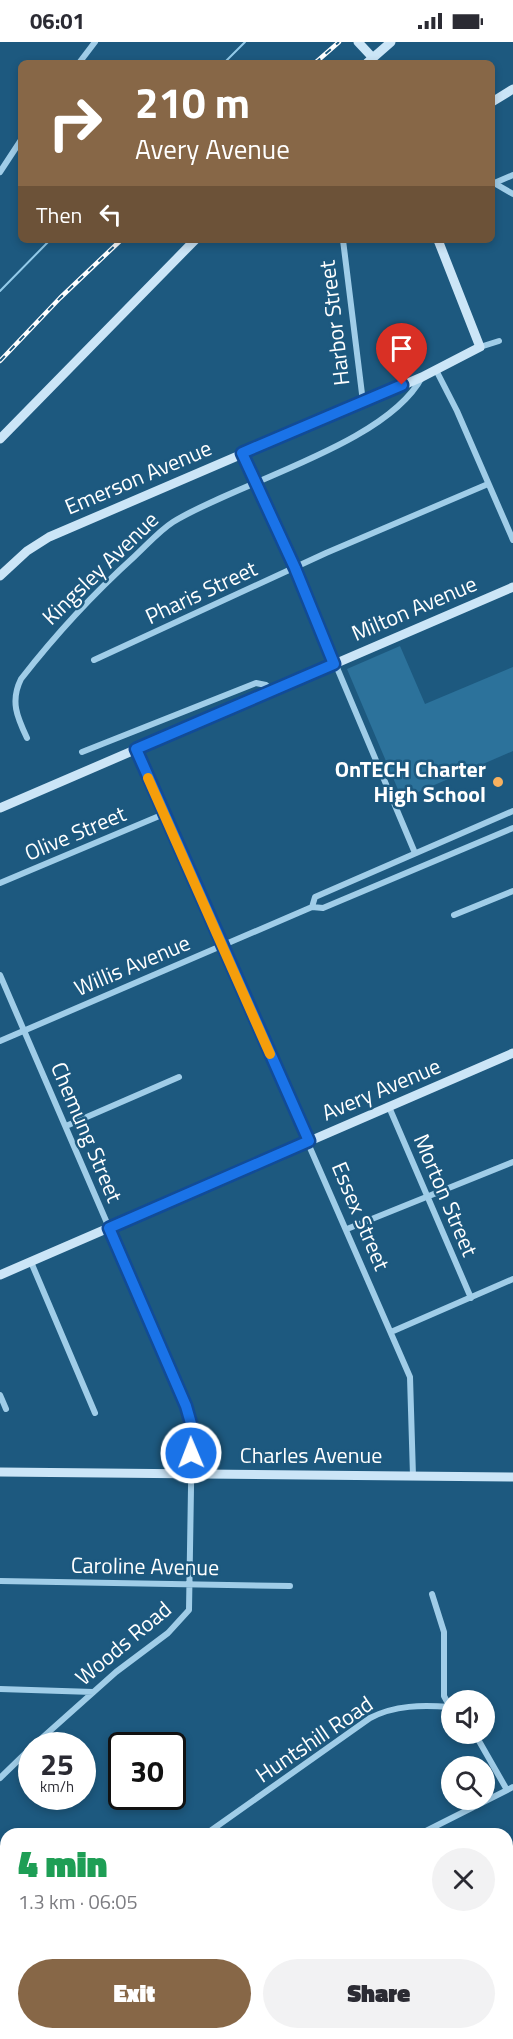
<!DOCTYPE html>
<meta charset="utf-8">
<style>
body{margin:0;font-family:"Titillium Web",sans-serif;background:#f2f2f3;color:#2b2b33;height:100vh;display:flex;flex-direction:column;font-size:22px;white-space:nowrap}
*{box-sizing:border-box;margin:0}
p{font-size:20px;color:#7c7c81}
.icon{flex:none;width:33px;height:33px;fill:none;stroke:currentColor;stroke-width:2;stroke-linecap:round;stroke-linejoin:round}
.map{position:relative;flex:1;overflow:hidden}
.sheet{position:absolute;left:0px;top:1786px;width:513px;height:212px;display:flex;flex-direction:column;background:#fff;border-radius:18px 18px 0 0;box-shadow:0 3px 9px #0003}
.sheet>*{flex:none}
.banner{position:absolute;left:18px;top:18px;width:477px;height:183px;border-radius:9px;box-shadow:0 3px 9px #0003;background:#876747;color:#fff;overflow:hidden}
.fabs{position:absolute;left:441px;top:1648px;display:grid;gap:12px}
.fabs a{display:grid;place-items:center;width:54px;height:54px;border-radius:50%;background:#fff;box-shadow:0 3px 9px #0003;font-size:30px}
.speed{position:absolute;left:18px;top:1690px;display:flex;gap:12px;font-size:30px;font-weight:700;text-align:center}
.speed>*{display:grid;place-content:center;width:78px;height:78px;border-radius:50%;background:#fff;box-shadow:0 3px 9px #0003;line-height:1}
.speed small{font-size:15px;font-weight:400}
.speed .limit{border:3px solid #111;border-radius:9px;background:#fff;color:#111}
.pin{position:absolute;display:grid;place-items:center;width:51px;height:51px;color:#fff;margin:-62px -26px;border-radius:50% 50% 50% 0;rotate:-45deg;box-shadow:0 0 6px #0007}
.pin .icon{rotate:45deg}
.me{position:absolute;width:66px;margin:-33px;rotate:359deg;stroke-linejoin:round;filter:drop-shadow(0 0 4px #0008)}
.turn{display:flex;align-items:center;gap:21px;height:126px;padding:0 18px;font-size:27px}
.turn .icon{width:78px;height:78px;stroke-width:2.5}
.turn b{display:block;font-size:42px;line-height:51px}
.then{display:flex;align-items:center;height:57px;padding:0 18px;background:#0003;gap:12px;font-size:22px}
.round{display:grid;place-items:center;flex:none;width:63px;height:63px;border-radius:32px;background:#f2f2f3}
.overview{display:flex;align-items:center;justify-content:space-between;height:102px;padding:0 18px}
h1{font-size:36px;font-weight:800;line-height:45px;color:#1e9e55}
.button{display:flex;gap:12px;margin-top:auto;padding:12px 18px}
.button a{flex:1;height:69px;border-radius:36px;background:#876747;color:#fff;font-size:24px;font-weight:800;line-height:69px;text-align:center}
.button a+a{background:#f2f2f3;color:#2b2b33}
.status{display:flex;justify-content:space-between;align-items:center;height:42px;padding:0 30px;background:#fff;direction:ltr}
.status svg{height:16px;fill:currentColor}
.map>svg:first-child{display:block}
</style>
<div class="status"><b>06:01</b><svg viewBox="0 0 49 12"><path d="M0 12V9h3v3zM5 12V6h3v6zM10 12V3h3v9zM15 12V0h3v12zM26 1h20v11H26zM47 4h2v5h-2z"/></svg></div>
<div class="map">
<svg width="513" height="1997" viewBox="0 0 513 1997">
<rect width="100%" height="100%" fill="#1d597f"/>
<path fill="#2c729b" d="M 400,604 L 425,662 L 513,625 L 513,709 L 402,757 L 347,627 Z"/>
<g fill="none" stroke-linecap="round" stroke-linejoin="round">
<path stroke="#93cbea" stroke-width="2" d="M 224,21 L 245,0
M 0,249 L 50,198"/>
<path stroke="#a0cde8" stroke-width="6" d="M 79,21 L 95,0
M 0,130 L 21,98
M 494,141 L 513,152
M 492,142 L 513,133
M 343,198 L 363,360
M 480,305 L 499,299
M 436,328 L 457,369 L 513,498
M 242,411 L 295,526 L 415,811
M 94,618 L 326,511 L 488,442
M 27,696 C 17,675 10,659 21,637 C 56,592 93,552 135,514 C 147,503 159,489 173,480 C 238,440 387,402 422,335
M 136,707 L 410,1335 L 413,1434
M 82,710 L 256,641 L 266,643 L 272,648
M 0,841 L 164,772
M 312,865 L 315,855 L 513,769
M 454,873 L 513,849
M 0,933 L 186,1364 L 192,1385 L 189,1568 L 168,1591 L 116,1630 L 33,1704
M 0,999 L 312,865 L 323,866 L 513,786
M 389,1065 L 471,1256
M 66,1084 L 179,1035
M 347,1187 L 513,1120
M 31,1220 L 95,1371
M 391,1290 L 513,1237
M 0,1353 L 6,1367
M 0,1539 L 290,1544
M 432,1552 L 444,1590 L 444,1654 L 451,1667
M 0,1647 L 93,1650
M 475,1692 L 507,1748
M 0,1736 L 32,1705
M 206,1792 L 370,1676 C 395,1663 422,1663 450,1665
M 420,1792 L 513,1745
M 507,1836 L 513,1833
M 0,1959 L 6,1960
M 279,1997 L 282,1992"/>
<path stroke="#cbe5f7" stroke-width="9" d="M 358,0 L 373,16
M 367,21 L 391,0
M 492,60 L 513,47
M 0,397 L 195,198
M 0,534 L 27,509 L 49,495 L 422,335 L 480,305 L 438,198
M 0,766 L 513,545
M 0,1233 L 513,1011
M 0,1430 L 513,1435"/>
<g stroke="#fff" stroke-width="4.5">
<path id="rail" d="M 315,21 L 339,0
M 0,319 L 60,256 L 121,198"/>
</g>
<use href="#rail" stroke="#1d597f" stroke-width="2" stroke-dasharray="7" stroke-linecap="butt"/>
</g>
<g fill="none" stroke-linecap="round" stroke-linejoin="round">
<g stroke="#114b97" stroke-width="15">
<path id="route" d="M 191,1411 L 192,1385 L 186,1364 L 109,1186 L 309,1099 L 136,707 L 334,622 L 295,526 L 242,411 L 402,343"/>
</g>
<use href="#route" stroke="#1a73e8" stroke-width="10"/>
<path stroke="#f59e0b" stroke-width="10" d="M 148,736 L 270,1012"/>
</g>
<circle fill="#f8b15f" stroke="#1d597f" stroke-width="2" cx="498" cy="740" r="6"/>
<g text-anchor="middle" stroke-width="5" stroke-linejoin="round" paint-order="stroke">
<g font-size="22" fill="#fff" stroke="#1d597f">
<text transform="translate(334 281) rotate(-97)" y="8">Harbor Street</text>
<text transform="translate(138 435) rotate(-23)" y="8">Emerson Avenue</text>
<text transform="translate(100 526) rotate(-44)" y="8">Kingsley Avenue</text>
<text transform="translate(201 550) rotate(-25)" y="8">Pharis Street</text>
<text transform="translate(414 566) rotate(-23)" y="8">Milton Avenue</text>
<text transform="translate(75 791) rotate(-23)" y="8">Olive Street</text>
<text transform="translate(132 923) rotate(-23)" y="8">Willis Avenue</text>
<text transform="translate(381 1047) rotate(-23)" y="8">Avery Avenue</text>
<text transform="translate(87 1090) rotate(67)" y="8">Chemung Street</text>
<text transform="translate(446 1153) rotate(67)" y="8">Morton Street</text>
<text transform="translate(361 1174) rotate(67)" y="8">Essex Street</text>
<text x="311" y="1421">Charles Avenue</text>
<text transform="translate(145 1524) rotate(1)" y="8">Caroline Avenue</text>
<text transform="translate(123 1601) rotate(-40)" y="8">Woods Road</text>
<text transform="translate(314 1697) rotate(-34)" y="8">Huntshill Road</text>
</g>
<g font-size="22" font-weight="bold" fill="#fff" stroke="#1d597f" text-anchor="end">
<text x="486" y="735">OnTECH Charter<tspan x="486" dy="25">High School</tspan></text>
</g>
</g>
</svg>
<div class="fabs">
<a><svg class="icon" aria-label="sound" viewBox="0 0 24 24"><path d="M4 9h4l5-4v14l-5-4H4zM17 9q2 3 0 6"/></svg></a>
<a><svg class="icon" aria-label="search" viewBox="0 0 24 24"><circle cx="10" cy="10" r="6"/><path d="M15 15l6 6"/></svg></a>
</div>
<div class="speed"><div>25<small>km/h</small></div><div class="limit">30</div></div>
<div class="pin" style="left:402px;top:343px;background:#d93025"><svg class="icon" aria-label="arrive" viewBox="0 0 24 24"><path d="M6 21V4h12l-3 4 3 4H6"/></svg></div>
<svg class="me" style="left:191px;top:1411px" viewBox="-20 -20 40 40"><circle r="17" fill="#1a73e8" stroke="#fff" stroke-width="3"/><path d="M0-11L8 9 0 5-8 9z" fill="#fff"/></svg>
<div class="banner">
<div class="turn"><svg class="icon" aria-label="right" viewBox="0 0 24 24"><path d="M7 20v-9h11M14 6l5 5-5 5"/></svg><div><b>210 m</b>Avery Avenue</div></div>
<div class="then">Then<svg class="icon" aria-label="left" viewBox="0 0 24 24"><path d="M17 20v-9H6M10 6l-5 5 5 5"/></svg></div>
</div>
<section class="sheet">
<div class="overview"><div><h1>4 min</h1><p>1.3 km · 06:05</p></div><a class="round"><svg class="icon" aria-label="close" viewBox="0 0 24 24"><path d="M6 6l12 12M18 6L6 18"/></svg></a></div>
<div class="button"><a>Exit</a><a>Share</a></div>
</section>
</div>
